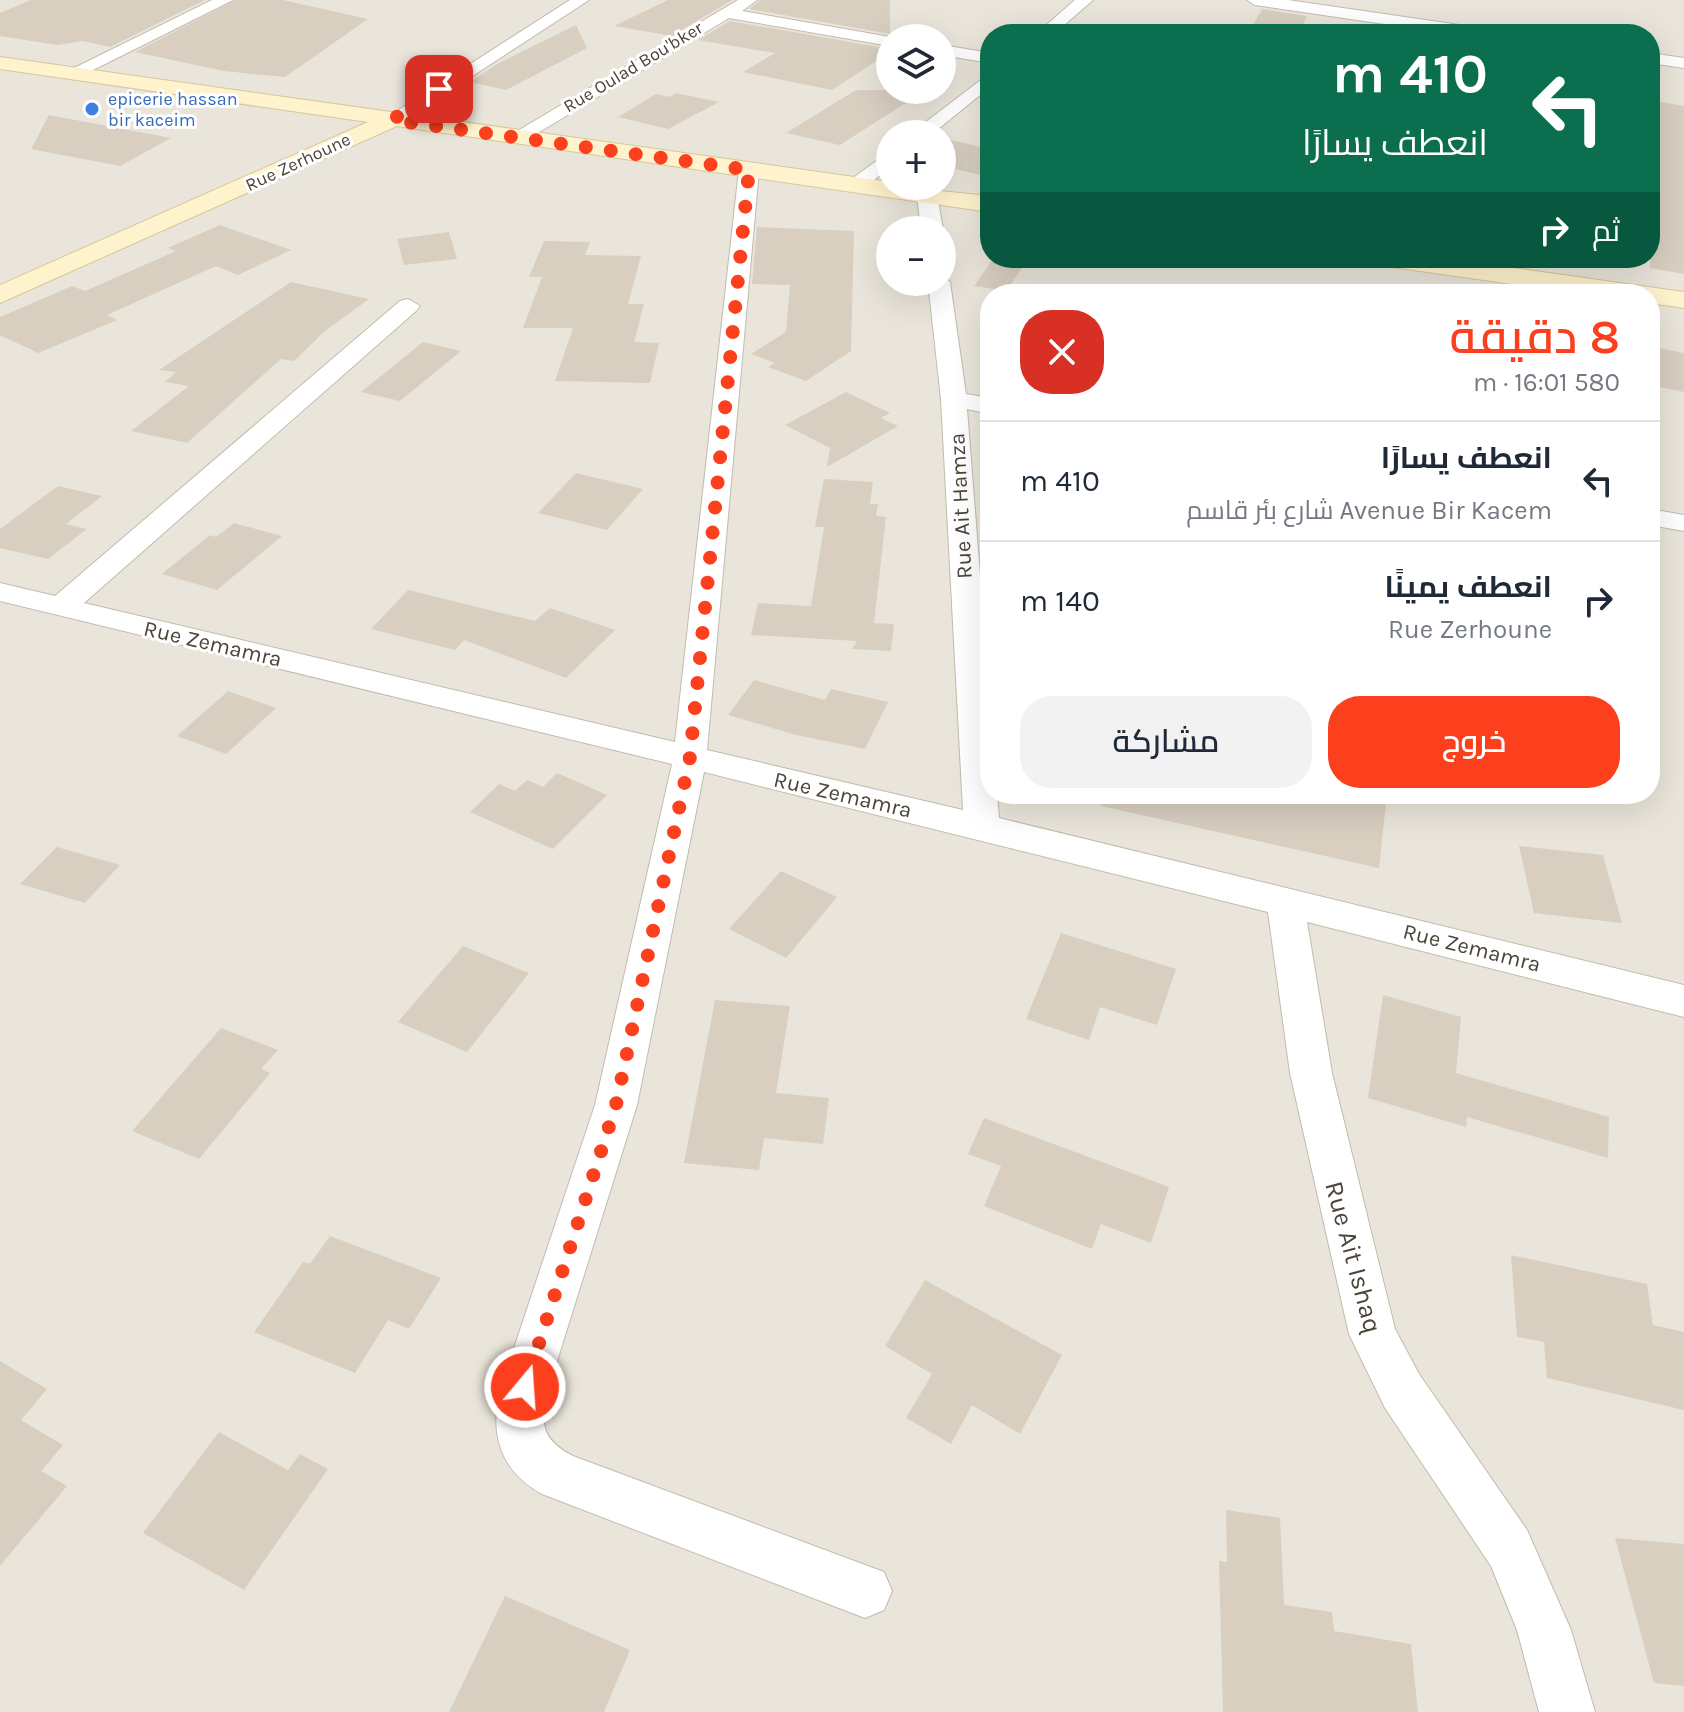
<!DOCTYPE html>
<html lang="ar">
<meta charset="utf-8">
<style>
body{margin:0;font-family:Karla,Cairo,sans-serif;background:#f2f2f3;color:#1f2937;direction:rtl;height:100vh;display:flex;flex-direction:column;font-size:30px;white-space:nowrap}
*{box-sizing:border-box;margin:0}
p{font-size:26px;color:#747a83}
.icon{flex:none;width:44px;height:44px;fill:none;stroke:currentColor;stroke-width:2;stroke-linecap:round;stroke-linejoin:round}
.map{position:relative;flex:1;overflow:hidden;direction:ltr}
.details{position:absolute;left:980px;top:284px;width:680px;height:520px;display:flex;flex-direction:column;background:#fff;border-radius:32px;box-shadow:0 8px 32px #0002;direction:rtl}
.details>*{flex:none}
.banner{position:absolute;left:980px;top:24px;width:680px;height:244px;border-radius:32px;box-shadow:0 8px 32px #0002;direction:rtl;background:#0b6e4f;color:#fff;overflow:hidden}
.fabs{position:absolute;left:876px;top:24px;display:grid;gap:16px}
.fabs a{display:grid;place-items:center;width:80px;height:80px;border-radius:50%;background:#fff;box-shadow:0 8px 32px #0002;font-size:40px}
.pin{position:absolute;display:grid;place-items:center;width:68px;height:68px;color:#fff;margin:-34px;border-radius:16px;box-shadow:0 4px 12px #0006}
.me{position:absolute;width:88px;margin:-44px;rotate:18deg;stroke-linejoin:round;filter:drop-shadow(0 0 6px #0008)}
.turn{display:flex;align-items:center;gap:28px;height:168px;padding:0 40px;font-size:36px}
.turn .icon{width:104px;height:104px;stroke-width:2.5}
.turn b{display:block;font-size:56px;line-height:68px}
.then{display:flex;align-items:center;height:76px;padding:0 40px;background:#0003;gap:16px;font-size:30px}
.round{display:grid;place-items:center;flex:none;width:84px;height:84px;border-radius:32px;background:#f2f2f3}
.overview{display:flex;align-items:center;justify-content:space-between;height:136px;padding:0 40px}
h1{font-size:48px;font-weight:600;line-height:60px;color:#fc3f1d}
.primary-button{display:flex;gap:16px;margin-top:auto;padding:16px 40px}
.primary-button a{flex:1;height:92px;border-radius:32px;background:#fc3f1d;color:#fff;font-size:32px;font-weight:600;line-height:92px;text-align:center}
.primary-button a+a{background:#f2f2f3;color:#1f2937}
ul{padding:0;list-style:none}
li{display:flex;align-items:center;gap:24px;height:120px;padding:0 40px;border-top:2px solid #e0e1e3}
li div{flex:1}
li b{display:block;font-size:30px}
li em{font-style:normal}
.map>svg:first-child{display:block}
</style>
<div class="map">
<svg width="1684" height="1712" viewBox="0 0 1684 1712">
<rect width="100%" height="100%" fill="#f6f3ec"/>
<path fill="#eae5da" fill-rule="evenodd" d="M 0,0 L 1684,0 L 1684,1712 L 0,1712 ZM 990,34 L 1650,34 L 1650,258 L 990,258 ZM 890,38 L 942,38 L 942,90 L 890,90 ZM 890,134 L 942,134 L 942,186 L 890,186 ZM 890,230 L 942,230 L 942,282 L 890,282 ZM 990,294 L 1650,294 L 1650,794 L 990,794 Z"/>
<path fill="#d8cfc1" d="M 31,0 L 205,0 L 110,47 L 83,41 L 57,45 L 0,36 L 0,13 Z
M 236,0 L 283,0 L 368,19 L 285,77 L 224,71 L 135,52 Z
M 668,0 L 732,0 L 672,36 L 614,26 Z
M 760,0 L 890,0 L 890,34 L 749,9 Z
M 1262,9 L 1307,16 L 1298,34 L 1248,34 Z
M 730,21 L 890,49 L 890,52 L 832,90 L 743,72 L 775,53 L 698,40 Z
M 576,25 L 587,48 L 506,90 L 470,82 L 497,64 Z
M 856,90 L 926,90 L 840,145 L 786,133 Z
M 676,93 L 719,102 L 668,129 L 618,117 L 656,94 L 670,97 Z
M 1650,100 L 1684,106 L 1684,274 L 1650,268 Z
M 49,115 L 171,138 L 120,166 L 31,149 Z
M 942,138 L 990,149 L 990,177 L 942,166 Z
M 220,225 L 291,250 L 238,275 L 216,266 L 107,315 L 117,320 L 38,353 L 0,335 L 0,317 L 72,286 L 85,291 L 176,251 L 168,248 Z
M 757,227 L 854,231 L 851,351 L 806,381 L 768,367 L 775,363 L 751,354 L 786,332 L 790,285 L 752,284 Z
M 449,232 L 457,259 L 404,265 L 397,239 Z
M 544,241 L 590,242 L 585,255 L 641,256 L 628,304 L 644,304 L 634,342 L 659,343 L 650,383 L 555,381 L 573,328 L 523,328 L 542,277 L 529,277 Z
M 993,259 L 1024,265 L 1006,291 L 974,286 Z
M 291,282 L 369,299 L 325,331 L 294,361 L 281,359 L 187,443 L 131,431 L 189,386 L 165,382 L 176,372 L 159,370 Z
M 423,342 L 461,351 L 400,401 L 361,392 Z
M 1650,346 L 1684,353 L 1684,392 L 1650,385 Z
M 846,392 L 890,413 L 881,418 L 898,426 L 827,467 L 830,448 L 785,425 Z
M 576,473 L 643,489 L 607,530 L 538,513 Z
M 824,479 L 873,482 L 870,504 L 878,504 L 876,516 L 886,517 L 874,623 L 894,624 L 891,651 L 852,649 L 857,641 L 751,635 L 758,603 L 811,606 L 824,527 L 815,527 Z
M 58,486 L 102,496 L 66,524 L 87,529 L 48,559 L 0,548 L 0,529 Z
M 234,523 L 282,536 L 217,590 L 162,574 L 210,535 L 216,537 Z
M 408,590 L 535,621 L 550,608 L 615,630 L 566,678 L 464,640 L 455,650 L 371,629 Z
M 754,680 L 825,700 L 831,689 L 888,702 L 865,749 L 796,735 L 728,715 Z
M 228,691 L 276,708 L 226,754 L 177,736 Z
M 557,773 L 607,795 L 553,849 L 470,812 L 499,784 L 515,791 L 527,780 L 543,787 Z
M 1103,794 L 1237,794 L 1268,801 L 1268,795 L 1295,801 L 1297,794 L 1387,794 L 1379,868 L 1101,806 Z
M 1519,846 L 1603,855 L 1622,923 L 1534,913 Z
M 57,847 L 120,865 L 85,903 L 20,884 Z
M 781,871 L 837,897 L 786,958 L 729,929 Z
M 1061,933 L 1176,969 L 1157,1025 L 1100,1007 L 1089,1040 L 1026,1019 Z
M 463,946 L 529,973 L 467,1052 L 398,1022 Z
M 1383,995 L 1461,1017 L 1456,1073 L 1609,1117 L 1608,1158 L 1467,1117 L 1466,1127 L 1368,1098 Z
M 715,1000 L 790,1006 L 776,1093 L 829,1098 L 823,1144 L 764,1138 L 759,1170 L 684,1163 Z
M 221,1028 L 278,1050 L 261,1069 L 270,1073 L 199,1159 L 132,1131 Z
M 984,1118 L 1169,1187 L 1151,1243 L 1101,1224 L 1092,1249 L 984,1206 L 1001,1166 L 968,1154 Z
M 330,1236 L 441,1278 L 409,1329 L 388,1320 L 355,1373 L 254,1332 L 303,1262 L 310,1264 Z
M 1511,1255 L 1647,1284 L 1653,1325 L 1684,1332 L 1684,1410 L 1547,1378 L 1544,1342 L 1517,1337 Z
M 925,1280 L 1062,1355 L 1020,1434 L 972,1405 L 951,1444 L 906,1418 L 932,1374 L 885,1346 Z
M 0,1361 L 47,1389 L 21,1420 L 63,1445 L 41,1471 L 67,1486 L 0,1566 Z
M 219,1432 L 288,1470 L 300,1454 L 328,1469 L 244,1590 L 143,1533 Z
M 1226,1510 L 1280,1518 L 1284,1605 L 1332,1612 L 1334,1631 L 1411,1644 L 1418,1712 L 1223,1712 L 1219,1561 L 1227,1562 Z
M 1615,1538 L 1684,1544 L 1684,1686 L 1654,1683 Z
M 505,1596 L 630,1650 L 604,1712 L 449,1712 Z"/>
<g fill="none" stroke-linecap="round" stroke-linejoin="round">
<g stroke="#c2bbae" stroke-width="2">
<path id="street" d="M 212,0 L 233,0 L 79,77 L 67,77 L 64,73 Z
M 570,0 L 589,0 L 399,124 L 385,124 L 383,120 Z
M 738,0 L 757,0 L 742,11 L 896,38 L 890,38 L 890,46 L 729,18 L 526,140 L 519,142 L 509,136 Z
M 1075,0 L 1093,0 L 1054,34 L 1036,34 Z
M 1247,0 L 1288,0 L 1487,29 L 1495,34 L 1453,34 L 1255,5 Z
M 942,45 L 990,53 L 990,63 L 942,55 Z
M 1650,53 L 1684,58 L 1684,68 L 1650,63 Z
M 990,73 L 990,87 L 932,134 L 910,134 Z
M 890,151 L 890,167 L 863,189 L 849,189 L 846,185 L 849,181 Z
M 749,164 L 759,170 L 707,750 L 963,810 L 941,399 L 928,282 L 942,282 L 942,276 L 950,282 L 966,394 L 990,398 L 990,414 L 967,409 L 990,702 L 990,794 L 997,794 L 999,818 L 1684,985 L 1684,1017 L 1307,922 L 1332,1073 L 1395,1329 L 1419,1374 L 1527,1530 L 1571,1630 L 1595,1712 L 1539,1712 L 1517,1630 L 1491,1566 L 1385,1408 L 1349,1334 L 1290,1073 L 1268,912 L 704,772 L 637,1105 L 549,1387 C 541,1422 538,1437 573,1456 L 884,1572 L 892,1591 L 884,1610 L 865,1618 L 542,1494 C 499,1470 489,1433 501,1387 L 595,1105 L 672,764 L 0,601 L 0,583 L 55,596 L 400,301 L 408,299 L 420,306 L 416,311 L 84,603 L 675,742 L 739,170 Z
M 927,189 L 937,195 L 943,230 L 942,231 L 921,230 L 917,195 Z
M 1650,509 L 1684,515 L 1684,531 L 1650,525 Z"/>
</g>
<g stroke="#d6c79b" stroke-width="2">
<path id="secondary" d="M 0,57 L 890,182 L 890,186 L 990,196 L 990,212 L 397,126 L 0,303 L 0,285 L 368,122 L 0,69 Z
M 1372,258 L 1443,258 L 1684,292 L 1684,308 L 1650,303 L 1650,294 L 1583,294 L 1385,266 L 1375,264 Z"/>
</g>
<use href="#street" fill="#fff" fill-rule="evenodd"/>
<use href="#secondary" fill="#fff3cd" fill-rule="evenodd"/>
</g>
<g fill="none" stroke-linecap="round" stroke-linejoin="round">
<path stroke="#fc3f1d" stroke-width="14" stroke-dasharray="0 25.2" d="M 439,89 L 392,120 L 749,170 L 690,757 L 616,1105 L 525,1387"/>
</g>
<circle fill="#3f7fe0" stroke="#fff" stroke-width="3" cx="92" cy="109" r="8"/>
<g text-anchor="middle" stroke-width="6" stroke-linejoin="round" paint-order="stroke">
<g font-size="18" fill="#4b4439" stroke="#fff">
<text transform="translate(633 67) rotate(-31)" y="6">Rue Oulad Bou'bker</text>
<text transform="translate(298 162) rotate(-25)" y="6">Rue Zerhoune</text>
</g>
<g font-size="18" fill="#366cbe" stroke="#fff" text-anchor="start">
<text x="108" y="105">epicerie hassan<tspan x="108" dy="21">bir kaceim</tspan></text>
</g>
<g font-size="22" fill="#4b4439" stroke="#fff">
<text transform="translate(960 506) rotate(-93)" y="8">Rue Ait Hamza</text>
<text transform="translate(213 643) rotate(13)" y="8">Rue Zemamra</text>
<text transform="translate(843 794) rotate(13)" y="8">Rue Zemamra</text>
<text transform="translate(1472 947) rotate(14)" y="8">Rue Zemamra</text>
</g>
<g font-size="26" fill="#4b4439" stroke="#fff">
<text transform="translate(1354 1257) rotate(75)" y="9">Rue Ait Ishaq</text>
</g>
</g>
</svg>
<div class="fabs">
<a><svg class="icon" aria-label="layers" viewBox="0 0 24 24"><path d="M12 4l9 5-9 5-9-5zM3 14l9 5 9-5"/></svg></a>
<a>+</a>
<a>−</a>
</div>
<div class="pin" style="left:439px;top:89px;background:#d93025"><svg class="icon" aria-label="arrive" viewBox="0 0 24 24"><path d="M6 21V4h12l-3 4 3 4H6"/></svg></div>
<svg class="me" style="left:525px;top:1387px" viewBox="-20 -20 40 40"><circle r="17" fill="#fc3f1d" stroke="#fff" stroke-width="3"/><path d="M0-11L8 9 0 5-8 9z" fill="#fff"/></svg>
<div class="banner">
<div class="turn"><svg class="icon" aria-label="left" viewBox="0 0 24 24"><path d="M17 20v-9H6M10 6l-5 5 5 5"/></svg><div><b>410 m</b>انعطف يسارًا</div></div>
<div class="then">ثم<svg class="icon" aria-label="right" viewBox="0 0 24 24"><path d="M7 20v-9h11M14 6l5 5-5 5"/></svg></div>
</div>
<section class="details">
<div class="overview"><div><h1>8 دقيقة</h1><p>580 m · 16:01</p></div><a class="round" style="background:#d93025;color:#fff"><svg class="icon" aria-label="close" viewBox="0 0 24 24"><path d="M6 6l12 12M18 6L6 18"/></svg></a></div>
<ul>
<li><svg class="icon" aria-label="left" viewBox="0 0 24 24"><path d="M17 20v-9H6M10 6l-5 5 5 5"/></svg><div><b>انعطف يسارًا</b><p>Avenue Bir Kacem شارع بئر قاسم</p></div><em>410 m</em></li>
<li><svg class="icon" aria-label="right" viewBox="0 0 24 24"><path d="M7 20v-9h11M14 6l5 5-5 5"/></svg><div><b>انعطف يمينًا</b><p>Rue Zerhoune</p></div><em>140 m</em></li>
</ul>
<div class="primary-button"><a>خروج</a><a>مشاركة</a></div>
</section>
</div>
